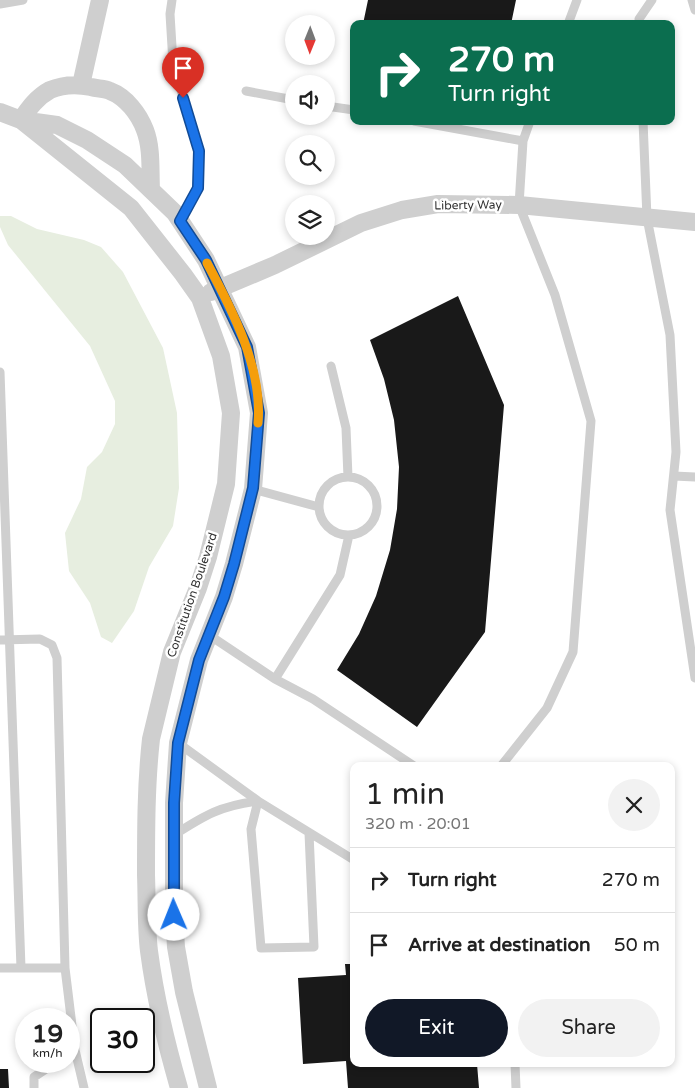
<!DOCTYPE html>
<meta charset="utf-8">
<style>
body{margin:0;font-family:"Varela Round",sans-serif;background:#f2f2f2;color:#222;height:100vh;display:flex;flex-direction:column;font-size:19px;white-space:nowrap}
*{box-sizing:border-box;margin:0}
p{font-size:16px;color:#767676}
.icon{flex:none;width:28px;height:28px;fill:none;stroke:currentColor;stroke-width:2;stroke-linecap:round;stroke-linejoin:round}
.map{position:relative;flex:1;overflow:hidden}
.drawer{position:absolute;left:350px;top:762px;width:325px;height:305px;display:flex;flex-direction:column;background:#fff;border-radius:10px;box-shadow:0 2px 8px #0003}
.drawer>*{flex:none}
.top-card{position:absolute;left:350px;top:20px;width:325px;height:105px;border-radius:10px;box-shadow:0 2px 8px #0003;background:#0b6e4f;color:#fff;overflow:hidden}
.needle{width:32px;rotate:181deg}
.tools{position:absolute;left:285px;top:15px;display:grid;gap:10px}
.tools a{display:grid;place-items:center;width:50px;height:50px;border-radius:50%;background:#fff;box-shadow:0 2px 8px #0003;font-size:25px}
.speed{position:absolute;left:15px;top:1008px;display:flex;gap:10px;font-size:25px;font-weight:700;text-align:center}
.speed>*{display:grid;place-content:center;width:65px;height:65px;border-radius:50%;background:#fff;box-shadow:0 2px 8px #0003;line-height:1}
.speed small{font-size:12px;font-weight:400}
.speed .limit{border:2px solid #111;border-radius:8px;background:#fff;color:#111}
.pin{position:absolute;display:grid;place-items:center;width:42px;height:42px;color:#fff;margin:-51px -21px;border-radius:50% 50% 50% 0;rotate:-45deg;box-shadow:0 0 5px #0007}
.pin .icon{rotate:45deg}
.me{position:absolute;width:55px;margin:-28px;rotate:359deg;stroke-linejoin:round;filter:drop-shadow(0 0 4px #0008)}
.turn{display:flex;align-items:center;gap:18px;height:105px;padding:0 15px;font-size:22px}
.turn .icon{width:65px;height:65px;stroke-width:2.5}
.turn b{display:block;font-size:35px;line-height:42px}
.round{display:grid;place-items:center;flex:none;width:52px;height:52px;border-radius:26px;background:#f2f2f2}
.overview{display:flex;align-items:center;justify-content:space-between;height:85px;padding:0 15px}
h1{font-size:30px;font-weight:600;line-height:38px}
.action{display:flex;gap:10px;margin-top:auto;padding:10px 15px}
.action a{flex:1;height:58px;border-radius:30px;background:#111827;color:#fff;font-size:20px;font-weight:600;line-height:58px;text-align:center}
.action a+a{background:#f2f2f2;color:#222}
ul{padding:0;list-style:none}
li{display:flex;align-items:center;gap:15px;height:65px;padding:0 15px;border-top:1px solid #e0e0e0}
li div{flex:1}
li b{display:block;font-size:19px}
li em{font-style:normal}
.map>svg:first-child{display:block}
</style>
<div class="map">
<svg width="695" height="1088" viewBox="0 0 695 1088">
<rect width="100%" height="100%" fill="#fff"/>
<path fill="#e7eee0" d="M 0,216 L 11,216 L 37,229 L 84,240 L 101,247 L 123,272 L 163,348 L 177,413 L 179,488 L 173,526 L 149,567 L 134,611 L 112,643 L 101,637 L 90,603 L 69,571 L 65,533 L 81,499 L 87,467 L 102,452 L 115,424 L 115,401 L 90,346 L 8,245 L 0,227 Z"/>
<path fill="#191919" d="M 368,0 L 516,0 L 511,24 L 363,24 Z
M 458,296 L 504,405 L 485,632 L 417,727 L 337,670 L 359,634 L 376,596 L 390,550 L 397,509 L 399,467 L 394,420 L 384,379 L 370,340 Z
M 345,964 L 354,964 L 354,1064 L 477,1064 L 479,1088 L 348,1088 L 346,1061 L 303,1064 L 298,978 L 346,975 Z
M 0,1069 L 8,1069 L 9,1088 L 0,1088 Z"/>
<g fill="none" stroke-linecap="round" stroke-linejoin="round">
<path stroke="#cfcfcf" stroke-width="9" d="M 172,0 L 170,14 L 173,63 L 199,151 L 198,188 L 180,220
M 692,0 L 695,10
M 0,4 L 23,0
M 568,24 L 577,0
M 640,24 L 639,19 L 652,0
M 246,91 L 294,100
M 326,106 L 354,110
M 414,121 L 523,141
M 643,121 L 647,218 L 670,335 L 676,452 L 670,510 L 695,678
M 331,366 L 346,428 L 348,477
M 0,372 L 21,968
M 674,476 L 695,477
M319 506a29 29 0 1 1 58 0a29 29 0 1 1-58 0Z
M 253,489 L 319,507
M 209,635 L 275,679 L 313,699 L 414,766
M 0,640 L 40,639 L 52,645 L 57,658 L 65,968
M 275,679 L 340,575 L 349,535
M 178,743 L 258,801 L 354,860
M 501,766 L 547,708 L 573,652 L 591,421 L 555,295 L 519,205 L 523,141 L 530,121
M 174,835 C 205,815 220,806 258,801 L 251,829 L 261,948 L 314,947 L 309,833
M 0,968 L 65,968 L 75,1050 L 84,1088
M 515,1064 L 516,1088
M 34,1088 L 34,1077 L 58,1061"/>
<path stroke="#cfcfcf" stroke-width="18" d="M 81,85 L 100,0
M 0,112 L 21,120 L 57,125 L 87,140 L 125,165 L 175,213 L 206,260 L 247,347 L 259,413 L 253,489 L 234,564 L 224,597 L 199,660 L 178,743 L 174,803 L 174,915 L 176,947 L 184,992 L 208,1088
M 21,120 L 131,208 L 183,274 L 200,298 L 221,356 L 231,413 L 226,484 L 208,557 L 198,588 L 172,652 L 151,739 C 146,784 146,830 146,875 C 147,900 146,926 149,951 C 155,997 166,1043 179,1088
M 21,120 C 29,108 37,97 50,90 C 64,84 77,84 91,87 C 98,89 104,88 110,91 C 126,97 139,114 145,130 C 152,148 150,170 151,190
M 211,292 L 275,265 L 361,223 L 402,210 L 438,204 L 519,205 L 695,222"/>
</g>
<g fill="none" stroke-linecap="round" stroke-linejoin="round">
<g stroke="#114b97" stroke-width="12">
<path id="route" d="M 174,915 L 174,803 L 178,743 L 199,660 L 224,597 L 234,564 L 253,488 L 259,413 L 247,347 L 206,260 L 180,221 L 198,188 L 199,151 L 183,98"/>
</g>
<use href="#route" stroke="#1a73e8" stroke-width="9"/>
<path stroke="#f59e0b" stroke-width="9" d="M 207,263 C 232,309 263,369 258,423"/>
</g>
<g text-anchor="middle" stroke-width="5" stroke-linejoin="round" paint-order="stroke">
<g font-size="12" fill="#323232" stroke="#fff">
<text transform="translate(468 205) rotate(-1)" y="4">Liberty Way</text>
<text transform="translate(192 595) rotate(-71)" y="4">Constitution Boulevard</text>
</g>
</g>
</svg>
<div class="tools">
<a><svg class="needle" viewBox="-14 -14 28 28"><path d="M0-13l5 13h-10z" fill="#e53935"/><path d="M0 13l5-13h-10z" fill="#767676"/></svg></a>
<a><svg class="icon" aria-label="sound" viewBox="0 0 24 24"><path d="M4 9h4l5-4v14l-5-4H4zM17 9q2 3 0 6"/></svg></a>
<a><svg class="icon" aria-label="search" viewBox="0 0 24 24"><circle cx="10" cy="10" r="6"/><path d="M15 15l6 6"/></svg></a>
<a><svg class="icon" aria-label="layers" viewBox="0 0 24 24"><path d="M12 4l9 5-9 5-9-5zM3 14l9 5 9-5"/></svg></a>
</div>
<div class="speed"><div>19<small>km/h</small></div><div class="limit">30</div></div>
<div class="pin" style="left:183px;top:98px;background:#d93025"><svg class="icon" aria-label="arrive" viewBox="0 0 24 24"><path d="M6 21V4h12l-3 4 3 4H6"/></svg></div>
<svg class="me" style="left:174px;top:915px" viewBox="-20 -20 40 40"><circle r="19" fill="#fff"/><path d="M0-13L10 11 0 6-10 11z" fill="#1a73e8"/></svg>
<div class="top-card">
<div class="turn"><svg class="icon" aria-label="right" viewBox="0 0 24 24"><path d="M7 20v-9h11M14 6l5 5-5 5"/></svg><div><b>270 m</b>Turn right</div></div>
</div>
<section class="drawer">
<div class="overview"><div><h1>1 min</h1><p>320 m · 20:01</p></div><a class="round"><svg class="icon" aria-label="close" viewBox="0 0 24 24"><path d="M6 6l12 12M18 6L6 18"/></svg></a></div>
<ul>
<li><svg class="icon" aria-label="right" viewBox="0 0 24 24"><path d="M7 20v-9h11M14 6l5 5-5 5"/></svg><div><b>Turn right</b></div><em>270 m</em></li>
<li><svg class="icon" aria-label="arrive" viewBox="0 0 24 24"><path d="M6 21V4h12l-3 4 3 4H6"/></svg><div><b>Arrive at destination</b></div><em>50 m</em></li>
</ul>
<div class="action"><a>Exit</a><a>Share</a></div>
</section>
</div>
